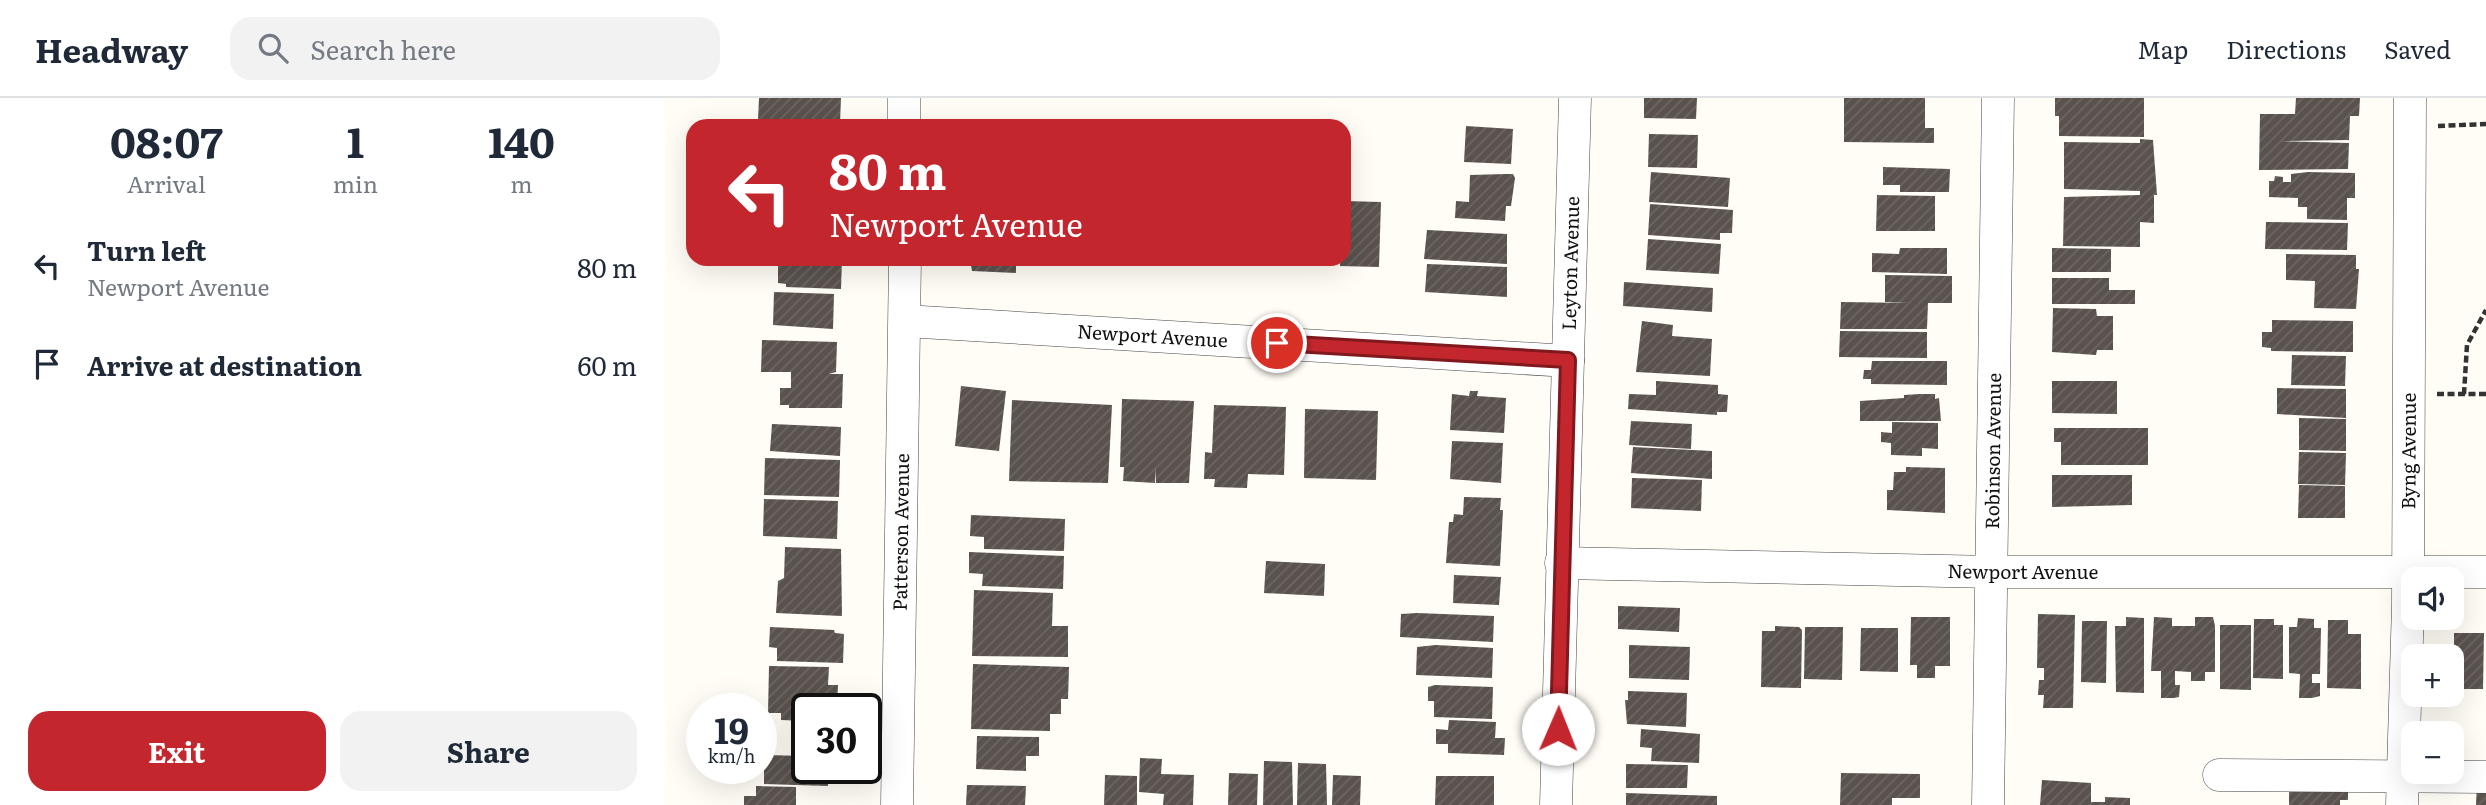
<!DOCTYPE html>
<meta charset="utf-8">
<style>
body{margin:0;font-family:Literata,serif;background:#f2f2f3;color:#1f2937;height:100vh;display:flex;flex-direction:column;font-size:26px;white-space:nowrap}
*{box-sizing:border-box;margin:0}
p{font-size:23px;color:#747a83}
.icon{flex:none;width:38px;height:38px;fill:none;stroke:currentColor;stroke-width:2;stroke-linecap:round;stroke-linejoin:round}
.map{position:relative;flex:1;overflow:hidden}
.side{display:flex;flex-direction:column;background:#fff;width:665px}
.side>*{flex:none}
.banner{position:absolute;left:21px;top:21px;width:665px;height:147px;border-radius:21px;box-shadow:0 7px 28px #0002;background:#c4262e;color:#fff;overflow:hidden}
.fabs{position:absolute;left:1736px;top:469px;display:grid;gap:14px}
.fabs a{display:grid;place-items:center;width:63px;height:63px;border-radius:14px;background:#fff;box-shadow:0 7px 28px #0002;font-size:35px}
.speed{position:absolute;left:21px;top:595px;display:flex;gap:14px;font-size:35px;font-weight:700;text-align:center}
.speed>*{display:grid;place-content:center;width:91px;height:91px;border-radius:50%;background:#fff;box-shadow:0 7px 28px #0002;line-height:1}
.speed small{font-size:18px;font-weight:400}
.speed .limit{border:4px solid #111;border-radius:10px;background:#fff;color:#111}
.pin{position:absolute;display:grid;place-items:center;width:60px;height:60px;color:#fff;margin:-30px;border:4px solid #fff;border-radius:50%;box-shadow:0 2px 7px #0007}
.me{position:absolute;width:77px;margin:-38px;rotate:1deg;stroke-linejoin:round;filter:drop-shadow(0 0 5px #0008)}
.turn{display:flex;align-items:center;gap:24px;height:147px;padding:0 28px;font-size:32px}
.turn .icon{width:91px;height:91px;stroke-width:2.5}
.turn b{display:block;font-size:49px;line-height:60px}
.eta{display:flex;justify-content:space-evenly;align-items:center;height:119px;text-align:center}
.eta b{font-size:42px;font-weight:700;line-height:49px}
.action{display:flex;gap:14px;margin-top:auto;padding:14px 28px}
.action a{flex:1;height:80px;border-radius:21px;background:#c4262e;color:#fff;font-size:28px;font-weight:700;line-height:80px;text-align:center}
.action a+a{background:#f2f2f3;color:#1f2937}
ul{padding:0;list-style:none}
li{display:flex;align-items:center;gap:21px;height:98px;padding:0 28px}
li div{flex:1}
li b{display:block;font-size:26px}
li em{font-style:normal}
header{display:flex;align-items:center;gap:42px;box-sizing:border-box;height:98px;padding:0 35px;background:#fff;border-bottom:2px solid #e0e1e3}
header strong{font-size:33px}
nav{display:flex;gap:38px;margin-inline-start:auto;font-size:24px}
.search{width:490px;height:63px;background:#f2f2f3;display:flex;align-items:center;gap:18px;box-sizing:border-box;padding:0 24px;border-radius:21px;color:#747a83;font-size:26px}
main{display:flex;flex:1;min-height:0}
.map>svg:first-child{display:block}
</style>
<header>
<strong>Headway</strong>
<div class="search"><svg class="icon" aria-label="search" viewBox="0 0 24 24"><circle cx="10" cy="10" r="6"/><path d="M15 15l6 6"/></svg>Search here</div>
<nav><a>Map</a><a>Directions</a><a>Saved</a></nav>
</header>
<main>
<section class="side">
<div class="eta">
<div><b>08:07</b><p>Arrival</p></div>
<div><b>1</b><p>min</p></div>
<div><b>140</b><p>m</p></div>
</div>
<ul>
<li><svg class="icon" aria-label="left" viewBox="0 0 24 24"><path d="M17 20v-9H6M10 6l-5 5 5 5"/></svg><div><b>Turn left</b><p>Newport Avenue</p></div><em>80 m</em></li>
<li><svg class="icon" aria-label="arrive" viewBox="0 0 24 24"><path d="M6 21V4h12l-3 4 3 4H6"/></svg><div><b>Arrive at destination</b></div><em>60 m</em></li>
</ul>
<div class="action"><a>Exit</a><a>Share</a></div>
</section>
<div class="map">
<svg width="1821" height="707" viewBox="0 0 1821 707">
<defs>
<pattern id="building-hatch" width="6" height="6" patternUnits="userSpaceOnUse" patternTransform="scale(1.75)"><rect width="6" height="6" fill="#5a524d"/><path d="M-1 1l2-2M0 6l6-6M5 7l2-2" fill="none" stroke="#6d6662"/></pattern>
</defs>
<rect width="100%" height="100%" fill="#fffdf5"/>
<path fill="url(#building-hatch)" d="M 94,0 L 176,0 L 175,25 L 93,22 Z
M 979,0 L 1032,0 L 1031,21 L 979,20 Z
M 1179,0 L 1260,0 L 1260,30 L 1269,30 L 1269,45 L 1179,44 Z
M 1390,0 L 1479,0 L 1479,39 L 1394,38 L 1394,18 L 1390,18 Z
M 1631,0 L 1695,0 L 1694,18 L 1685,18 L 1684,42 L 1615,43 L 1684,45 L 1683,71 L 1594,72 L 1595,16 L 1630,16 Z
M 93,25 L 122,26 L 122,28 L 93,28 Z
M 801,28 L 848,31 L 846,66 L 799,64 Z
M 984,36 L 1033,37 L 1032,70 L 983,69 Z
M 1475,41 L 1488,42 L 1492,97 L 1489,97 L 1489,125 L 1475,124 L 1475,149 L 1398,148 L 1399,99 L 1475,97 L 1475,93 L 1399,91 L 1399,44 L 1475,45 Z
M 1218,69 L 1285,71 L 1284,94 L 1235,94 L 1235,87 L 1218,87 Z
M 986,74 L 1065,80 L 1063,109 L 984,104 Z
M 1643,74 L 1690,75 L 1690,100 L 1682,100 L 1682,122 L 1642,121 L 1642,109 L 1633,109 L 1633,100 L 1604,99 L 1604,83 L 1609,83 L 1610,78 L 1618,79 L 1618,84 L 1626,84 L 1626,76 Z
M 840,76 L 848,76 L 850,80 L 846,108 L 841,108 L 840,123 L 790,120 L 791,103 L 804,104 L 805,77 Z
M 1212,97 L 1270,98 L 1270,133 L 1211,133 Z
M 679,103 L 716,104 L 714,169 L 675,168 L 675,161 L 679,161 Z
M 985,106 L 1068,112 L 1067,135 L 1055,135 L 1055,142 L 983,137 Z
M 1601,124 L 1683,125 L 1682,152 L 1600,151 Z
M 762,132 L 842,136 L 842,166 L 759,161 Z
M 983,141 L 1056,146 L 1054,176 L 981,172 Z
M 1235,150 L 1282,150 L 1282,176 L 1207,174 L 1207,155 L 1234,156 Z
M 1387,150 L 1446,151 L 1446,174 L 1387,174 Z
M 1621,156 L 1691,157 L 1691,171 L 1694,171 L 1691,211 L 1649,210 L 1650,183 L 1621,182 Z
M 107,161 L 177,161 L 176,191 L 121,189 L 121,186 L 113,185 L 113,165 L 107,165 Z
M 305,161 L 351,161 L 351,175 L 307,173 Z
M 595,161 L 657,161 L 656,166 L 595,164 Z
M 762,166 L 842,169 L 842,199 L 760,194 Z
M 1220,177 L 1287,178 L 1287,205 L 1263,205 L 1262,231 L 1175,231 L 1176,204 L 1244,205 L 1220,204 Z
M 1387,180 L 1444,180 L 1444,192 L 1470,192 L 1470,206 L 1387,206 Z
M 959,184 L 1048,190 L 1047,214 L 958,208 Z
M 109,194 L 169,196 L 168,231 L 108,227 Z
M 1388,210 L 1431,211 L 1432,218 L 1448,218 L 1448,252 L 1432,252 L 1431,257 L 1387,254 Z
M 1607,222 L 1688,223 L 1688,254 L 1606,253 L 1606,250 L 1597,249 L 1597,234 L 1607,234 Z
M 977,223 L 1008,227 L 1007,238 L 1047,241 L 1045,278 L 971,274 Z
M 1175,233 L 1262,234 L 1262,260 L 1174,259 Z
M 97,242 L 172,244 L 171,274 L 164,276 L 178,276 L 177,310 L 124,310 L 124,307 L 115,307 L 115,290 L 126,290 L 126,274 L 96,274 Z
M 1627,257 L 1681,258 L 1680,288 L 1626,287 Z
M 1207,263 L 1282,263 L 1282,287 L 1206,286 L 1206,281 L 1198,281 L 1199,272 L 1206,272 Z
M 991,283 L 1053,287 L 1053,296 L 1063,297 L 1062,314 L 1052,314 L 1052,317 L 963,311 L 964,296 L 991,297 Z
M 1387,283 L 1452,283 L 1452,316 L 1387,315 Z
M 296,288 L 341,293 L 334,353 L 290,348 Z
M 1612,290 L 1681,291 L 1681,320 L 1612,316 Z
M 805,293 L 813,293 L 812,298 L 841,300 L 839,335 L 785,332 L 787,296 L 804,298 Z
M 1255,296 L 1270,296 L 1270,301 L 1274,300 L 1276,323 L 1195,323 L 1195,303 L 1239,300 L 1239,297 Z
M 457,301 L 529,303 L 524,385 L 491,385 L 490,370 L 490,385 L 458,383 L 459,369 L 455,369 Z
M 347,302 L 447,307 L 443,385 L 344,383 Z
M 549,307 L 621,309 L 619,377 L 583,376 L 582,390 L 549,389 L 550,381 L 539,381 L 540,354 L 547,355 Z
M 640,311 L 713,313 L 711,382 L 639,380 Z
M 1634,320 L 1681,321 L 1681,353 L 1634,352 Z
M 966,323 L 1027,326 L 1026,351 L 964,347 Z
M 1227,324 L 1273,325 L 1273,351 L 1257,350 L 1257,358 L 1226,357 L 1226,345 L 1216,344 L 1216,334 L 1227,335 Z
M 107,326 L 176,329 L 175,358 L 105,353 Z
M 1389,330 L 1483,330 L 1483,367 L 1396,367 L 1396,344 L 1389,344 Z
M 787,343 L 838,345 L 836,385 L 785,381 Z
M 968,349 L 1047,353 L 1047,381 L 966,375 Z
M 1634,354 L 1681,355 L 1680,387 L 1633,386 Z
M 100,360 L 175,362 L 174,399 L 99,397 Z
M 1241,369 L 1280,370 L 1280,415 L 1222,412 L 1222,392 L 1228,392 L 1229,374 L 1241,374 Z
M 1387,377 L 1467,377 L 1467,407 L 1387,409 Z
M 967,380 L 1037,382 L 1036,413 L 966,410 Z
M 1634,387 L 1680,388 L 1680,420 L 1633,420 Z
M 799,399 L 836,400 L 835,412 L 838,412 L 835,468 L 781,465 L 784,424 L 788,424 L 789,416 L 798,417 Z
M 99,401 L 173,403 L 172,441 L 98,438 Z
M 306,417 L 400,421 L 399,453 L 319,451 L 319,439 L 305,438 Z
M 120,449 L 176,451 L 177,518 L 111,515 L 113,483 L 119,480 Z
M 304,454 L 399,458 L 398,491 L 317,488 L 318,476 L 304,475 Z
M 601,463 L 660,466 L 659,498 L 599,495 Z
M 789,477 L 836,479 L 834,507 L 788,505 Z
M 309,492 L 388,495 L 387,528 L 403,528 L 403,559 L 307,558 Z
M 953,508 L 1015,510 L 1014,534 L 953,531 Z
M 752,515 L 829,518 L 828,544 L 735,539 L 736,516 Z
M 1373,516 L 1410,517 L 1408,610 L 1378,610 L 1379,597 L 1373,597 L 1374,582 L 1379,582 L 1379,570 L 1372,570 Z
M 1246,519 L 1285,519 L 1285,568 L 1270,568 L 1270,580 L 1252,580 L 1252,567 L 1245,567 Z
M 1461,519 L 1479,520 L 1479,595 L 1451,594 L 1450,528 L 1461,528 Z
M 1489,519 L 1507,520 L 1507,528 L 1530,528 L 1530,519 L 1548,519 L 1550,528 L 1550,574 L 1540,574 L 1540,583 L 1526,583 L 1526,574 L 1510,573 L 1510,587 L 1515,587 L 1514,599 L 1509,600 L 1496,600 L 1496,573 L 1486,573 Z
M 1633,520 L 1649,521 L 1649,530 L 1656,530 L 1655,576 L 1647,576 L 1647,585 L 1655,585 L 1655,598 L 1647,600 L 1634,600 L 1635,576 L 1624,575 L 1624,529 L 1632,529 Z
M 1589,521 L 1609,521 L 1609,527 L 1618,527 L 1618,581 L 1588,580 Z
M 1663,522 L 1683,522 L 1683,536 L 1696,536 L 1696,591 L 1662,590 Z
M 1417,523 L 1442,523 L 1441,585 L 1416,584 Z
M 1555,527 L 1586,527 L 1586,592 L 1555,591 Z
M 1110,528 L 1134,529 L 1137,532 L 1136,590 L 1096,589 L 1097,533 L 1110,533 Z
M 105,529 L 169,532 L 170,535 L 179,536 L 178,565 L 112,563 L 112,550 L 104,549 Z
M 1140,529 L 1178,529 L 1177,582 L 1139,581 Z
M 1196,530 L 1233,530 L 1233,574 L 1195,573 Z
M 1789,535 L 1819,535 L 1818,591 L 1789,591 Z
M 771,547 L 828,550 L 827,580 L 751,577 L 752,549 Z
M 964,547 L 1025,549 L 1024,582 L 964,580 Z
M 308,566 L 404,569 L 403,601 L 396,601 L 396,616 L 385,616 L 385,633 L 306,631 Z
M 104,568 L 164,569 L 163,587 L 173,587 L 172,607 L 163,607 L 163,611 L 142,611 L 142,623 L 116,622 L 116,615 L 103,615 Z
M 770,587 L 828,589 L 827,621 L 769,619 L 769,603 L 763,603 L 763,589 Z
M 963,593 L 1022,595 L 1021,629 L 962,626 L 960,602 L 963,602 Z
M 784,622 L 831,624 L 830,640 L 840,640 L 839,657 L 783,655 L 783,646 L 771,646 L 771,631 L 783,632 Z
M 976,631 L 1035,636 L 1034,665 L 986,663 L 987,650 L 975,649 Z
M 312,638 L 374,639 L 374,658 L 361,658 L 361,673 L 311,671 Z
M 99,657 L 142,658 L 142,670 L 163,670 L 163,688 L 99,686 Z
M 475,660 L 497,661 L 496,676 L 529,677 L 528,707 L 498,707 L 499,696 L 474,694 Z
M 599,663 L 627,664 L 628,707 L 598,707 Z
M 633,665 L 661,666 L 662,707 L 632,707 Z
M 961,666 L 1023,667 L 1022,690 L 961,690 Z
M 564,675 L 593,676 L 592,707 L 563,707 Z
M 1176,675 L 1255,676 L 1255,700 L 1227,700 L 1227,707 L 1175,707 Z
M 440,677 L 472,678 L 472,707 L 439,707 Z
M 668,677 L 696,678 L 695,707 L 667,707 Z
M 771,678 L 829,678 L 829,707 L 770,707 Z
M 1377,682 L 1426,685 L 1426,704 L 1440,704 L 1440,699 L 1465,700 L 1465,707 L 1375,707 Z
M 1812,683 L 1821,683 L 1821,707 L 1811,707 Z
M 302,687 L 361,688 L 360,707 L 301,707 Z
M 91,688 L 131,689 L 131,707 L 79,707 L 79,698 L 91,698 Z
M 1624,689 L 1683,691 L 1683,702 L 1675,702 L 1675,707 L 1624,707 Z
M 961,695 L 1052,698 L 1052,707 L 961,707 Z"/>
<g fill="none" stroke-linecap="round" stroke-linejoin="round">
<g stroke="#444" stroke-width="33">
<g id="minor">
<path d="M 239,0 L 239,28"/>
<path id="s1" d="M 240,223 L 903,263"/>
<path id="s2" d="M 896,465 L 1329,474 L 1821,474"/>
<path d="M 1554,677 L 1821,679"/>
<path id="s3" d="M 232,707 L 240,161"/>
<path id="s4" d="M 891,707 L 910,0"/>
<path id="s5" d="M 1323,707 L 1333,0"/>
<path id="s6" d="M 1737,707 L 1743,507 L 1745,0"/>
</g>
</g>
<path stroke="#333" stroke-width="4.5" stroke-dasharray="7 3.5" stroke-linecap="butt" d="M 1773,28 L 1821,26
M 1772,296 L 1821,296
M 1799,296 L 1802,247 L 1821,212"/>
<use href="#minor" stroke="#fff" stroke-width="32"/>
</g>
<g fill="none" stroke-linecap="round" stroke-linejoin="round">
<g stroke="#7f191e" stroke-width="18">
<path id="route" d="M 612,245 L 903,262 L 893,631"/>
</g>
<use href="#route" stroke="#c4262e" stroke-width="12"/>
</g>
<g text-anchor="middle" stroke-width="7" stroke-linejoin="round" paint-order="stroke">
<g font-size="19" fill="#111" stroke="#fff">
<text dy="7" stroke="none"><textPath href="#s4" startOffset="542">Leyton Avenue</textPath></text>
<text dy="7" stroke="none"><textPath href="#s1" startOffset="248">Newport Avenue</textPath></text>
<text dy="7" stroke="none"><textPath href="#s5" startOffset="354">Robinson Avenue</textPath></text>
<text dy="7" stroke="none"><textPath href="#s6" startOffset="354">Byng Avenue</textPath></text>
<text dy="7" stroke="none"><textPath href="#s3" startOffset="273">Patterson Avenue</textPath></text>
<text dy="7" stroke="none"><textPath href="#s2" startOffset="462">Newport Avenue</textPath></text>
</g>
</g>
</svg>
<div class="fabs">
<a><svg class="icon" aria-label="sound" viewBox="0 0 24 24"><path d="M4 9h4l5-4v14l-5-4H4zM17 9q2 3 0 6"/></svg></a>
<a>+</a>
<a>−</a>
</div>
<div class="speed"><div>19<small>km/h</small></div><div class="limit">30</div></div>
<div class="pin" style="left:612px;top:245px;background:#d93025"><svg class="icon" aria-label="arrive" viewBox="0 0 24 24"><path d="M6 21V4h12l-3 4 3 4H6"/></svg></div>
<svg class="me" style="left:893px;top:631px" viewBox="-20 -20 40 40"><circle r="19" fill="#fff"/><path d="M0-13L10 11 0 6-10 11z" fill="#c4262e"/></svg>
<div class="banner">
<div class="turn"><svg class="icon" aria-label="left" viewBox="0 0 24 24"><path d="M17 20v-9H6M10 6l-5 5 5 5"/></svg><div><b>80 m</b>Newport Avenue</div></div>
</div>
</div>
</main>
